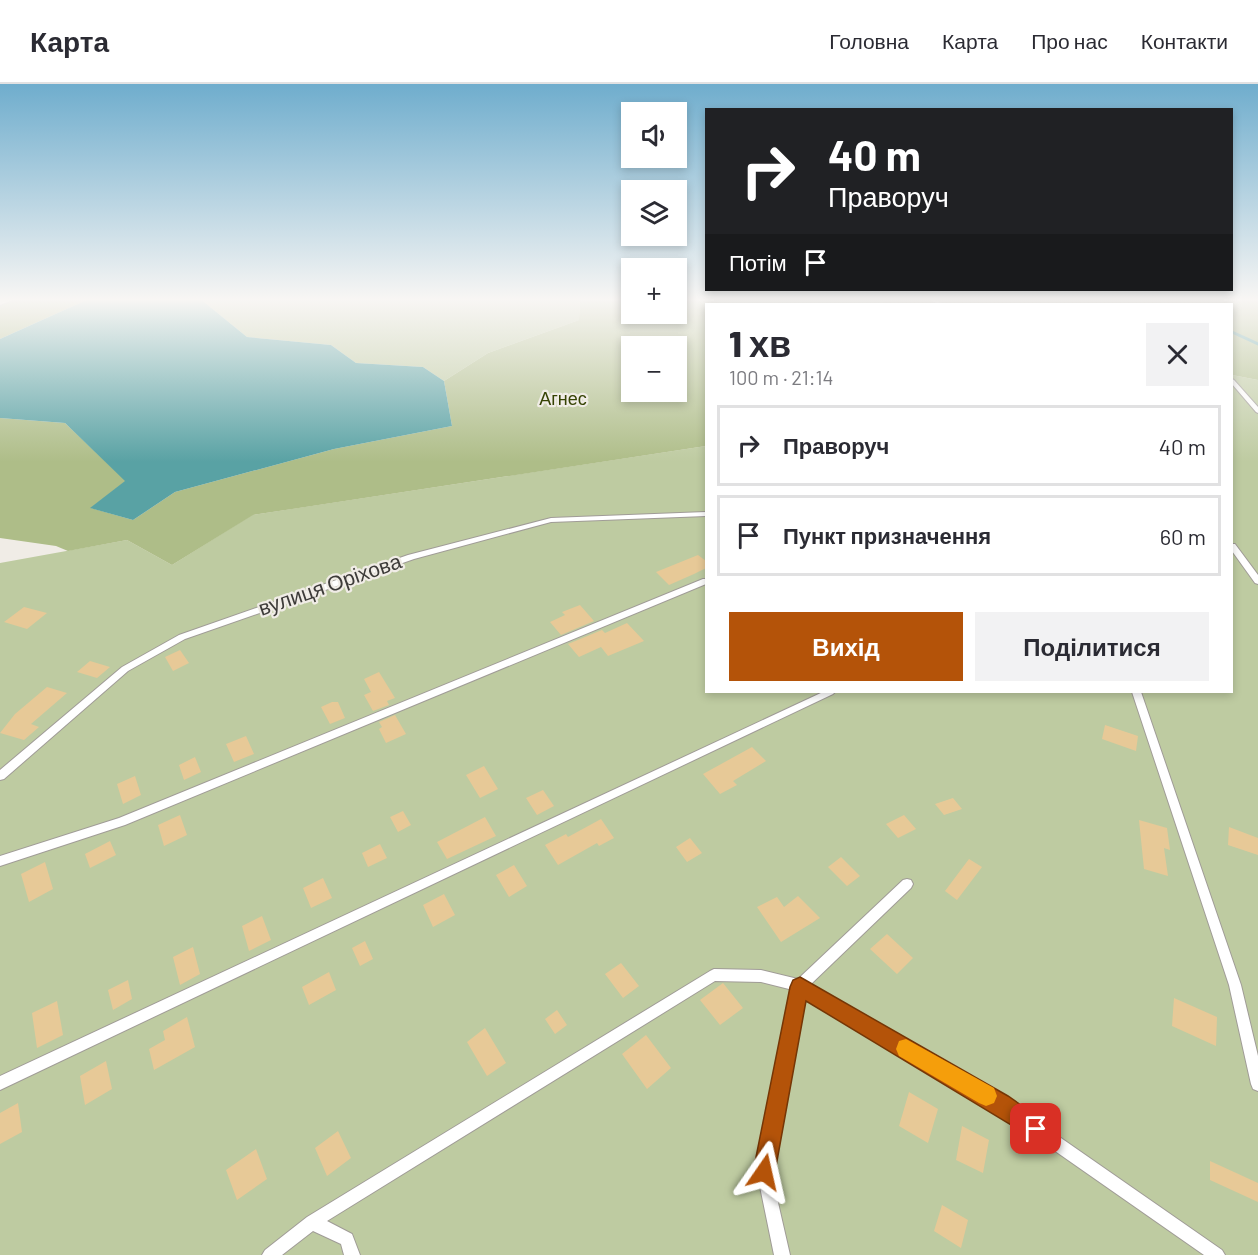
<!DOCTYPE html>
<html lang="uk">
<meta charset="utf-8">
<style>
body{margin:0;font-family:Barlow,sans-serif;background:#f2f2f3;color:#2b2b33;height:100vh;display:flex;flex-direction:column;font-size:22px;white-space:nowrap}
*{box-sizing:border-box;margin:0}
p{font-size:20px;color:#7c7c81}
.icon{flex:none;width:33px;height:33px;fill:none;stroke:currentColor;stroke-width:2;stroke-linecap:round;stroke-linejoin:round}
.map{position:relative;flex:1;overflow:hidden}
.details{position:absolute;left:705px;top:219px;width:528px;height:390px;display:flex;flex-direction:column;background:#fff;border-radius:0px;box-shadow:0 3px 9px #0003}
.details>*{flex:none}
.top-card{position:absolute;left:705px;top:24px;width:528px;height:183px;border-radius:0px;box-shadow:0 3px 9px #0003;background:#202124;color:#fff;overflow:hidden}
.fabs{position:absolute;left:621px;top:18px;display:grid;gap:12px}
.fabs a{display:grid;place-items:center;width:66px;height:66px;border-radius:0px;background:#fff;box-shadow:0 3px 9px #0003;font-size:30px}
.pin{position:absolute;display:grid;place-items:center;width:51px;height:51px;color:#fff;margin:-26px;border-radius:12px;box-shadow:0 3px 9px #0006}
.me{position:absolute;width:66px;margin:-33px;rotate:11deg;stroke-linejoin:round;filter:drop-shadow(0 0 4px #0008)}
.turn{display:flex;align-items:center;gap:21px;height:126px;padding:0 24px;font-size:27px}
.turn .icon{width:78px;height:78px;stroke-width:2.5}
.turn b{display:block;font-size:42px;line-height:51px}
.then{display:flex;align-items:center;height:57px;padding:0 24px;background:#0003;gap:12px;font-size:22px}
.round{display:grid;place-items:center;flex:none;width:63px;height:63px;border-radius:0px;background:#f2f2f3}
.headline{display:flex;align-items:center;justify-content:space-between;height:102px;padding:0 24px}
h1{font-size:36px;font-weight:800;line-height:45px}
.button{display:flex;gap:12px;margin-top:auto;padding:12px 24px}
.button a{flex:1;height:69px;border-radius:0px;background:#b45309;color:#fff;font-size:24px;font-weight:800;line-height:69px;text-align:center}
.button a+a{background:#f2f2f3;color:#2b2b33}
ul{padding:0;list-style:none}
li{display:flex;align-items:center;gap:18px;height:81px;margin:0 12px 9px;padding:0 12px;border:3px solid #e1e1e2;border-radius:0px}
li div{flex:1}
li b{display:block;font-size:22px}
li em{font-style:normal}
header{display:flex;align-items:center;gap:36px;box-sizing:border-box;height:84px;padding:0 30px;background:#fff;border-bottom:2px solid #e1e1e2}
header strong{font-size:28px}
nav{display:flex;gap:33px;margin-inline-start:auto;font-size:21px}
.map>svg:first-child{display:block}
</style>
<header>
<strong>Карта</strong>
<nav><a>Головна</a><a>Карта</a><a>Про нас</a><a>Контакти</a></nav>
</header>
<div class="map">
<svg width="1258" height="1171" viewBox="0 0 1258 1171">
<rect width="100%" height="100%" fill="#f0ece6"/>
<path fill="#becba1" d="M 199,214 L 580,214 L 579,236 L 488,269 L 444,297 L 423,283 L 356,279 L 331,261 L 247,253 Z
M 711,214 L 882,214 L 883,220 L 722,220 Z
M 1232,291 L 1258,296 L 1258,1171 L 0,1171 L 0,479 L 127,456 L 172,481 L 252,431 L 706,362 L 706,608 L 1232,608 Z"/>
<path fill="#aebd88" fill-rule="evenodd" d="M 20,214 L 91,214 L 0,255 L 0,222 Z
M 580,214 L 631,214 L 632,230 L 676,230 L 677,214 L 711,214 L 722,220 L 706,220 L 706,362 L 253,431 L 172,481 L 127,456 L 68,467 L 56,462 L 0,454 L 0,334 L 65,339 L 126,397 L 91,424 L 133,436 L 175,408 L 334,365 L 452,342 L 444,297 L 488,269 L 579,236 ZM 632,262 L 676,262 L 676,308 L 632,308 Z
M 882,214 L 1258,214 L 1258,296 L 1232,291 L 1232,220 L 883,220 Z"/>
<path fill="#59a2a4" d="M 91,214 L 199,214 L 247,253 L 331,261 L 356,279 L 423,283 L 444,297 L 452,342 L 334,365 L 175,408 L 133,436 L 90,424 L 125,397 L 65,339 L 0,334 L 0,255 Z"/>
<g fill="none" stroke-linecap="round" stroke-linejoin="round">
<path stroke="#59a2a4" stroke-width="3" d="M 1232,248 L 1258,260"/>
</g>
<path fill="#e7c997" d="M 698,471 L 706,477 L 706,484 L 694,490 L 669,501 L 656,488 Z
M 580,521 L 594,537 L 561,551 L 550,538 L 565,531 L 562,528 Z
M 24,523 L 47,529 L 27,545 L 4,538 Z
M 627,539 L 644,557 L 608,572 L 601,563 L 579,573 L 568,560 L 602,546 L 605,549 Z
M 180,566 L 189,579 L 173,587 L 165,573 Z
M 90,577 L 110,583 L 97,594 L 77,588 Z
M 379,588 L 395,614 L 387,617 L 389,621 L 373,627 L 364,611 L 371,608 L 364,595 Z
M 47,603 L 67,609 L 31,640 L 39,643 L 24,656 L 0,649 L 15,630 Z
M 332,618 L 338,618 L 345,634 L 330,640 L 321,623 Z
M 395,631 L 406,650 L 386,659 L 379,645 L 382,643 L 379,638 Z
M 1105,641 L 1138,652 L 1136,667 L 1102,655 Z
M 246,652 L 254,670 L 234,678 L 226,660 Z
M 752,663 L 766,677 L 733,697 L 737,701 L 720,710 L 703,690 Z
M 195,673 L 201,688 L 184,696 L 179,681 Z
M 484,682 L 498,705 L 480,714 L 466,691 Z
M 135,692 L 141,711 L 123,720 L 117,700 Z
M 543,706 L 554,722 L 537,731 L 526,714 Z
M 953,714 L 962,725 L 944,731 L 935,720 Z
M 403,727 L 411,741 L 398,748 L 390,733 Z
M 180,731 L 187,751 L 164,762 L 158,741 Z
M 904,731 L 916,745 L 898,754 L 886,740 Z
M 485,733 L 496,752 L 447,775 L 437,758 Z
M 601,735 L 614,754 L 599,762 L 597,759 L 558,781 L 545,761 L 566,750 L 568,753 Z
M 1139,736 L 1167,744 L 1170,766 L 1164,764 L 1168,792 L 1144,785 Z
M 1229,743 L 1258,754 L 1258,771 L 1228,761 Z
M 690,754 L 702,769 L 687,778 L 676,763 Z
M 110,757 L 116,771 L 90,784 L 85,770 Z
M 380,760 L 387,774 L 368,783 L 362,769 Z
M 841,773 L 860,792 L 847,802 L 828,783 Z
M 969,775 L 982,783 L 957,816 L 945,807 Z
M 45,778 L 53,805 L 29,818 L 21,790 Z
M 514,781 L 527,802 L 509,813 L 496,791 Z
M 323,794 L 332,814 L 311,824 L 303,804 Z
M 444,810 L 455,831 L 433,843 L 423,821 Z
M 798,812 L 820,834 L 781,858 L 757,823 L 777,813 L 784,823 Z
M 262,832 L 271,856 L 249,867 L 242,842 Z
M 887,850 L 913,874 L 897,890 L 870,865 Z
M 365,857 L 373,875 L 360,882 L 352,864 Z
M 193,863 L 200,890 L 180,901 L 173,873 Z
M 621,879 L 639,902 L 623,914 L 605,890 Z
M 329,888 L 336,906 L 309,921 L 302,903 Z
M 128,896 L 132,915 L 113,926 L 108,906 Z
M 723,899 L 743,924 L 720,941 L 700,916 Z
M 1174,914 L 1217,933 L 1216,962 L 1172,942 Z
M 57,917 L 63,951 L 37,964 L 32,929 Z
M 557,926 L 567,941 L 555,950 L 545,935 Z
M 187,933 L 195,963 L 154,986 L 149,965 L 165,956 L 163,947 Z
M 485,944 L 506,979 L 487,992 L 467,958 Z
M 646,951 L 671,984 L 647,1005 L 622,970 Z
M 106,977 L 112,1005 L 85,1021 L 80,992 Z
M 909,1008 L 938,1025 L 928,1059 L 899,1042 Z
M 18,1019 L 22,1048 L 0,1060 L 0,1029 Z
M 962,1042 L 989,1056 L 983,1089 L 956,1076 Z
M 338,1047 L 351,1074 L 327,1092 L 315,1064 Z
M 256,1065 L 267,1095 L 237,1116 L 226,1086 Z
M 1210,1077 L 1258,1099 L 1258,1118 L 1210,1096 Z
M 942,1121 L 968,1136 L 961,1164 L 934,1147 Z"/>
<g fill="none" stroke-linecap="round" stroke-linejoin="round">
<g stroke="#a09c97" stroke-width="2">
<path id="lane" d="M 925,214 L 932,214 L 944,220 L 939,220 Z
M 1232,295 L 1234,296 L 1258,323 L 1258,329 L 1256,328 L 1232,300 Z
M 706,428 L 706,432 L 551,438 L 414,475 L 185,555 L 128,587 L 4,695 L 0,696 L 0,686 L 122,583 L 179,551 L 408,471 L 551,434 Z
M 1232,460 L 1235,460 L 1258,491 L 1258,500 L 1255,499 L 1232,467 Z
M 703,495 L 706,495 L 706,500 L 125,741 L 0,782 L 0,772 L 119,734 Z
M 823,608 L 835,608 L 833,610 L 0,1006 L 0,992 Z
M 1132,608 L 1141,608 L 1241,901 L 1258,972 L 1258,1007 L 1253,1005 L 1251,1000 L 1229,901 Z
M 907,795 L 911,796 L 913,800 L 911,804 L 810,901 L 1005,1015 L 1222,1166 L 1225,1171 L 1204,1171 L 995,1025 L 804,912 L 771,1088 L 790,1171 L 774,1171 L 757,1088 L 793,906 L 761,898 L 715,897 L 327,1137 L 352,1150 L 360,1171 L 344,1171 L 341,1160 L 313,1147 L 282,1171 L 262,1171 L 265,1166 L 307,1133 L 710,887 L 714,885 L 761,886 L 798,895 L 903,796 Z"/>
</g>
<g stroke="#a09c97" stroke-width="2">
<path id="street" d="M 15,214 L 13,216 L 0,221 L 0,215 Z"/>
</g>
<use href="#lane" fill="#fff" fill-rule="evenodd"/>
<use href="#street" fill="#fff" fill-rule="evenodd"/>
</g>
<linearGradient id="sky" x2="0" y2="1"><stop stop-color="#6fadcd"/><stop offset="0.57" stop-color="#f8f6f4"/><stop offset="1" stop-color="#f8f6f4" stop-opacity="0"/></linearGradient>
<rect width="1258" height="378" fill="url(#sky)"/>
<path fill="#b45309" stroke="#753606" stroke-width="1.5" d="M 800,893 L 1008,1012 L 1044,1037 L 1047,1045 L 1044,1052 L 1036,1056 L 806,917 L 775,1088 L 772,1096 L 764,1099 L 756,1096 L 753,1088 L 790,903 L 793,896 Z"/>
<path fill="#f59e0b" d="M 906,955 L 994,1004 L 997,1012 L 994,1019 L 986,1022 L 979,1019 L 899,972 L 896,965 L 899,957 Z"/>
<g text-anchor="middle" stroke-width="4.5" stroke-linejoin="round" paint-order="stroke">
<g font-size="18" fill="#364304" stroke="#f0ece6">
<text x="563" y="321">Агнес</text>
</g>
<g font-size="21" fill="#3d3b39" stroke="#f0ece6">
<text transform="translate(330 501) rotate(-19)" y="7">вулиця Оріхова</text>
</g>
</g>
</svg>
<div class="fabs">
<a><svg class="icon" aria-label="sound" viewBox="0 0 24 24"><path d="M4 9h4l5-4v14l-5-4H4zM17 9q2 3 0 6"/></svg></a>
<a><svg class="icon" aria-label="layers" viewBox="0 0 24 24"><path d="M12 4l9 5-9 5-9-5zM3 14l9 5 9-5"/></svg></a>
<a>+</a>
<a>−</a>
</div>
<div class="pin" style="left:1036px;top:1045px;background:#d93025"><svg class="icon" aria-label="arrive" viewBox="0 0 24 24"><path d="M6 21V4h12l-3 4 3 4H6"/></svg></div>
<svg class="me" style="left:764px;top:1088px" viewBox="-20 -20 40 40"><path d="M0-17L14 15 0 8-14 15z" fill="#b45309" stroke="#fff" stroke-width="4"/></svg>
<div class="top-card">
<div class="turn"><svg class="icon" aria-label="right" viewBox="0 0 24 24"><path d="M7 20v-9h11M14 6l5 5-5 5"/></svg><div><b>40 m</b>Праворуч</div></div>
<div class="then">Потім<svg class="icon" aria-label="arrive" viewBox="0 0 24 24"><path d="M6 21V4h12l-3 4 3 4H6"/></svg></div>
</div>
<section class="details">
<div class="headline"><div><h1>1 хв</h1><p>100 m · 21:14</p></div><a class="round"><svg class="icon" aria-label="close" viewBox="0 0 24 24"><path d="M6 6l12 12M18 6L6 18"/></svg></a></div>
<ul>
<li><svg class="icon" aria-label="right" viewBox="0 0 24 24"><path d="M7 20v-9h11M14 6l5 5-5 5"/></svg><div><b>Праворуч</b></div><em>40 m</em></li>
<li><svg class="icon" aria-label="arrive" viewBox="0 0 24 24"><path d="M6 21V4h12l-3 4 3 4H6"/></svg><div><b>Пункт призначення</b></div><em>60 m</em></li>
</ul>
<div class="button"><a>Вихід</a><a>Поділитися</a></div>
</section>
</div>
